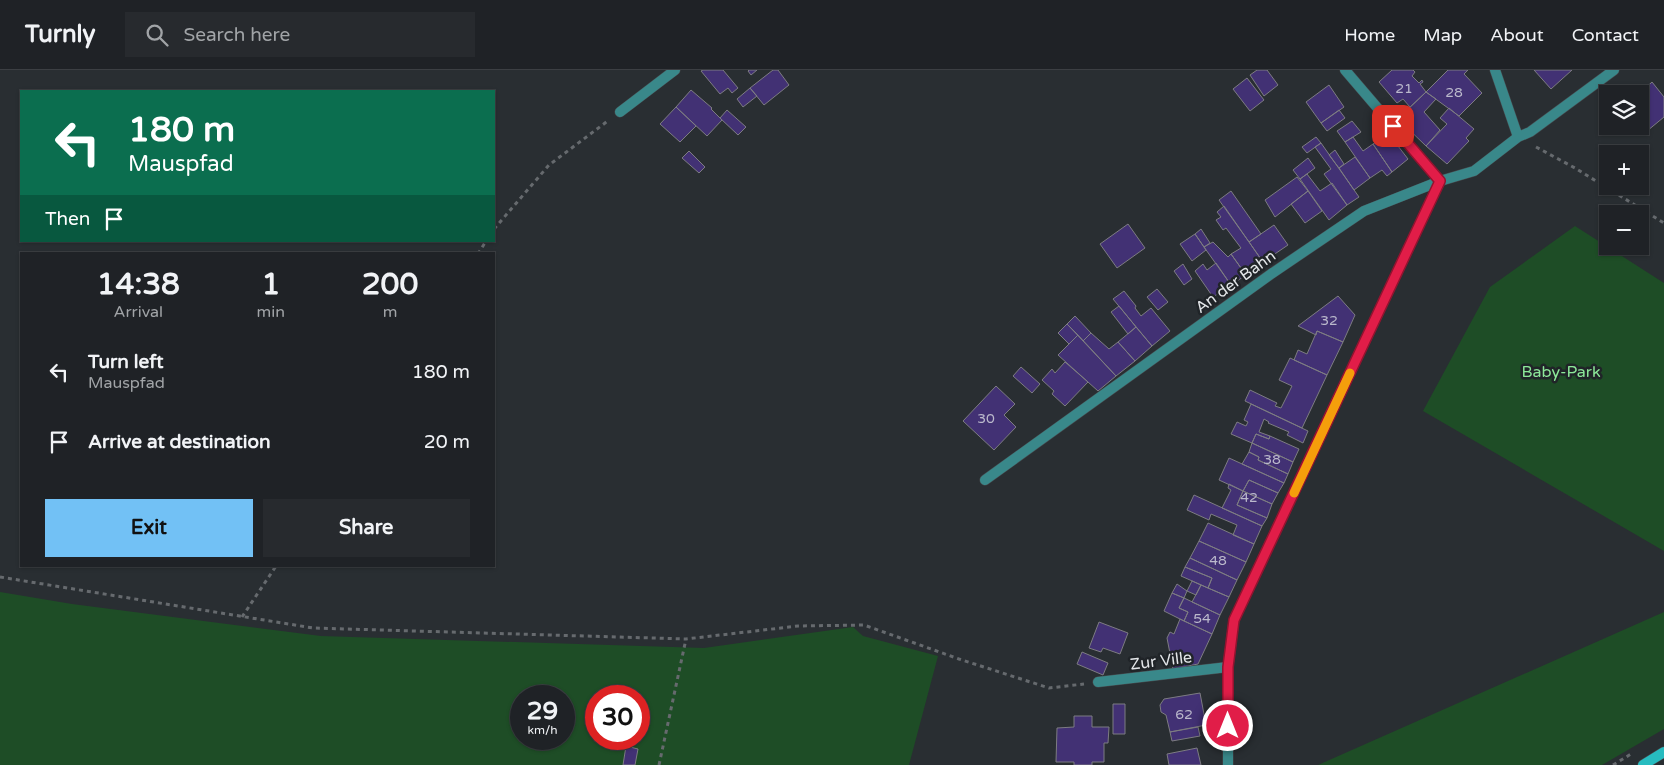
<!DOCTYPE html>
<meta charset="utf-8">
<style>
body{margin:0;font-family:"Varela Round",sans-serif;background:#272a2e;color:#f1f3f6;height:100vh;display:flex;flex-direction:column;font-size:19px;white-space:nowrap}
*{box-sizing:border-box;margin:0}
p{font-size:16px;color:#a1a4a7}
.icon{flex:none;width:28px;height:28px;fill:none;stroke:currentColor;stroke-width:2;stroke-linecap:round;stroke-linejoin:round}
.map{position:relative;flex:1;overflow:hidden}
.drawer{position:absolute;left:20px;top:182px;width:475px;height:315px;display:flex;flex-direction:column;background:#1f2226;border-radius:0px;box-shadow:0 1px 4px #0004,0 0 0 1px #3c3f43}
.drawer>*{flex:none}
.guide{position:absolute;left:20px;top:20px;width:475px;height:152px;border-radius:0px;box-shadow:0 1px 4px #0004,0 0 0 1px #3c3f43;background:#0b6e4f;color:#fff;overflow:hidden}
.buttons{position:absolute;left:1599px;top:15px;display:grid;gap:10px}
.buttons a{display:grid;place-items:center;width:50px;height:50px;border-radius:0px;background:#1f2226;box-shadow:0 1px 4px #0004,0 0 0 1px #3c3f43;font-size:25px}
.speed{position:absolute;left:510px;top:615px;display:flex;gap:10px;font-size:25px;font-weight:700;text-align:center}
.speed>*{display:grid;place-content:center;width:65px;height:65px;border-radius:50%;background:#1f2226;box-shadow:0 1px 4px #0004,0 0 0 1px #3c3f43;line-height:1}
.speed small{font-size:12px;font-weight:400}
.speed .limit{border:8px solid #d22;background:#fff;color:#111}
.pin{position:absolute;display:grid;place-items:center;width:42px;height:42px;color:#fff;margin:-21px;border-radius:10px;box-shadow:0 2px 8px #0006}
.me{position:absolute;width:55px;margin:-28px;rotate:0deg;stroke-linejoin:round;filter:drop-shadow(0 0 4px #0008)}
.turn{display:flex;align-items:center;gap:18px;height:105px;padding:0 25px;font-size:22px}
.turn .icon{width:65px;height:65px;stroke-width:2.5}
.turn b{display:block;font-size:35px;line-height:42px}
.then{display:flex;align-items:center;height:48px;padding:0 25px;background:#0003;gap:10px;font-size:19px}
.eta{display:flex;justify-content:space-evenly;align-items:center;height:85px;text-align:center}
.eta b{font-size:30px;font-weight:700;line-height:35px}
.primary-button{display:flex;gap:10px;margin-top:auto;padding:10px 25px}
.primary-button a{flex:1;height:58px;border-radius:0px;background:#72c1f5;color:#111;font-size:20px;font-weight:700;line-height:58px;text-align:center}
.primary-button a+a{background:#272a2e;color:#f1f3f6}
ul{padding:0;list-style:none}
li{display:flex;align-items:center;gap:15px;height:70px;padding:0 25px}
li div{flex:1}
li b{display:block;font-size:19px}
li em{font-style:normal}
header{display:flex;align-items:center;gap:30px;box-sizing:border-box;height:70px;padding:0 25px;background:#1f2226;border-bottom:1px solid #3c3f43}
header strong{font-size:24px}
nav{display:flex;gap:28px;margin-inline-start:auto;font-size:18px}
.search{width:350px;height:45px;background:#272a2e;display:flex;align-items:center;gap:12px;box-sizing:border-box;padding:0 18px;border-radius:0px;color:#a1a4a7;font-size:19px}
.map>svg:first-child{display:block}
</style>
<header>
<strong>Turnly</strong>
<div class="search"><svg class="icon" aria-label="search" viewBox="0 0 24 24"><circle cx="10" cy="10" r="6"/><path d="M15 15l6 6"/></svg>Search here</div>
<nav><a>Home</a><a>Map</a><a>About</a><a>Contact</a></nav>
</header>
<div class="map">
<svg width="1664" height="695" viewBox="0 0 1664 695">
<rect width="100%" height="100%" fill="#292e32"/>
<path fill="#1e4d26" fill-rule="evenodd" d="M 1575,156 L 1664,213 L 1664,481 L 1423,341 L 1490,217 Z
M 0,522 L 72,534 L 321,566 L 704,578 L 853,557 L 863,566 L 938,586 L 909,695 L 0,695 ZM 521,626 L 564,626 L 564,669 L 521,669 ZM 596,626 L 639,626 L 639,669 L 596,669 Z
M 1664,542 L 1664,659 L 1602,695 L 1318,695 Z"/>
<path fill="#423174" stroke="#7d7c82" d="M 703,0 L 723,0 L 738,18 L 732,23 L 728,18 L 720,24 L 701,1 Z
M 749,0 L 757,0 L 751,5 L 748,1 Z
M 773,0 L 778,0 L 789,15 L 764,35 L 750,18 Z
M 1257,0 L 1267,0 L 1278,15 L 1264,26 L 1250,5 Z
M 1392,0 L 1413,0 L 1415,2 L 1412,6 L 1419,13 L 1422,10 L 1423,12 L 1420,14 L 1426,22 L 1410,37 L 1403,29 L 1397,33 L 1379,12 Z
M 1448,0 L 1468,0 L 1464,4 L 1482,23 L 1459,46 L 1426,22 Z
M 1534,0 L 1572,0 L 1551,19 Z
M 1247,8 L 1264,30 L 1250,41 L 1233,19 Z
M 1652,12 L 1664,27 L 1664,47 L 1647,61 L 1640,52 L 1640,24 L 1639,24 Z
M 1329,15 L 1344,37 L 1321,53 L 1306,32 Z
M 750,18 L 757,26 L 743,37 L 737,29 Z
M 691,20 L 712,38 L 711,39 L 722,50 L 707,66 L 676,37 Z
M 1426,22 L 1436,29 L 1424,42 L 1440,60 L 1426,76 L 1398,49 Z
M 676,37 L 696,56 L 680,72 L 660,54 Z
M 1449,38 L 1474,59 L 1466,68 L 1469,71 L 1447,94 L 1426,76 L 1447,54 L 1440,48 Z
M 727,40 L 746,57 L 738,65 L 720,48 Z
M 1339,40 L 1345,48 L 1327,61 L 1321,53 Z
M 1352,51 L 1361,62 L 1345,72 L 1337,61 Z
M 1388,63 L 1408,89 L 1392,102 L 1373,74 Z
M 1316,67 L 1321,73 L 1307,83 L 1302,77 Z
M 1353,67 L 1363,81 L 1373,74 L 1392,102 L 1387,106 L 1382,100 L 1370,108 L 1345,72 Z
M 1321,73 L 1359,127 L 1347,135 L 1324,104 L 1331,99 L 1315,77 Z
M 1335,80 L 1344,94 L 1339,98 L 1329,85 Z
M 689,81 L 705,97 L 699,103 L 682,88 Z
M 1355,87 L 1370,108 L 1354,120 L 1339,98 Z
M 1308,88 L 1315,98 L 1300,109 L 1293,100 Z
M 1307,104 L 1320,121 L 1332,113 L 1347,135 L 1329,150 L 1300,109 Z
M 1297,107 L 1308,121 L 1275,147 L 1265,130 Z
M 1231,121 L 1261,164 L 1249,172 L 1219,130 Z
M 1308,121 L 1322,141 L 1305,153 L 1291,134 Z
M 1224,136 L 1263,192 L 1246,205 L 1231,184 L 1241,178 L 1226,158 L 1223,160 L 1216,150 L 1221,147 L 1217,142 Z
M 1128,154 L 1145,178 L 1117,198 L 1100,174 Z
M 1274,155 L 1288,175 L 1263,192 L 1249,172 Z
M 1201,159 L 1210,173 L 1204,177 L 1195,164 Z
M 1195,164 L 1206,180 L 1192,191 L 1180,174 Z
M 1213,172 L 1228,187 L 1231,184 L 1246,205 L 1231,215 L 1204,177 Z
M 1216,193 L 1231,215 L 1213,227 L 1195,201 L 1203,194 L 1207,200 Z
M 1183,194 L 1192,209 L 1184,215 L 1174,201 Z
M 1157,219 L 1168,232 L 1158,240 L 1147,227 Z
M 1124,221 L 1136,236 L 1135,238 L 1141,246 L 1151,238 L 1170,261 L 1152,276 L 1113,229 Z
M 1338,226 L 1355,245 L 1343,272 L 1317,261 L 1316,265 L 1298,256 Z
M 1119,236 L 1136,257 L 1128,264 L 1111,242 Z
M 1075,246 L 1091,263 L 1083,271 L 1067,254 Z
M 1067,254 L 1078,265 L 1069,274 L 1058,263 Z
M 1136,257 L 1152,276 L 1135,291 L 1118,272 Z
M 1317,261 L 1343,272 L 1327,305 L 1294,290 L 1298,280 L 1307,284 Z
M 1091,263 L 1109,279 L 1118,272 L 1135,291 L 1116,306 L 1083,271 Z
M 1078,265 L 1116,306 L 1098,321 L 1058,285 Z
M 1290,288 L 1327,305 L 1302,358 L 1245,331 L 1250,320 L 1277,333 L 1275,336 L 1281,338 L 1292,316 L 1279,310 Z
M 1065,292 L 1088,312 L 1065,336 L 1052,324 L 1054,321 L 1042,310 L 1052,299 L 1055,303 Z
M 1021,297 L 1040,314 L 1032,323 L 1013,306 Z
M 996,316 L 1015,334 L 1004,345 L 1016,357 L 994,380 L 963,351 Z
M 1251,334 L 1308,361 L 1303,373 L 1287,365 L 1289,362 L 1268,353 L 1269,352 L 1264,349 L 1259,362 L 1270,366 L 1269,369 L 1256,364 L 1252,373 L 1231,364 L 1237,352 L 1246,356 L 1248,352 L 1244,350 Z
M 1256,364 L 1269,369 L 1270,366 L 1299,379 L 1293,392 L 1252,373 Z
M 1252,373 L 1293,392 L 1288,404 L 1258,390 L 1259,387 L 1249,382 Z
M 1249,382 L 1259,387 L 1258,390 L 1288,404 L 1284,413 L 1242,394 Z
M 1229,388 L 1284,413 L 1278,423 L 1249,410 L 1243,421 L 1219,410 Z
M 1249,410 L 1278,423 L 1272,434 L 1243,421 Z
M 1229,414 L 1243,421 L 1237,435 L 1267,448 L 1262,456 L 1222,438 L 1231,420 L 1228,418 Z
M 1243,421 L 1272,434 L 1267,448 L 1237,435 Z
M 1194,425 L 1262,456 L 1254,474 L 1233,465 L 1237,455 L 1211,444 L 1209,450 L 1187,440 Z
M 1208,453 L 1254,474 L 1246,492 L 1199,471 Z
M 1199,471 L 1246,492 L 1237,510 L 1190,488 Z
M 1190,488 L 1237,510 L 1229,527 L 1208,518 L 1212,508 L 1185,497 Z
M 1185,497 L 1212,508 L 1208,518 L 1181,506 Z
M 1192,511 L 1201,515 L 1196,525 L 1187,521 Z
M 1177,514 L 1187,521 L 1184,528 L 1172,523 Z
M 1201,515 L 1229,527 L 1220,545 L 1192,532 Z
M 1172,523 L 1184,528 L 1179,538 L 1188,542 L 1184,551 L 1164,541 Z
M 1184,528 L 1220,545 L 1212,564 L 1184,551 L 1188,542 L 1179,538 Z
M 1180,549 L 1212,564 L 1198,594 L 1173,599 L 1167,568 L 1170,562 L 1174,564 Z
M 1099,552 L 1128,563 L 1120,584 L 1103,578 L 1101,582 L 1089,578 Z
M 1082,582 L 1108,593 L 1103,605 L 1077,594 Z
M 1200,623 L 1206,655 L 1170,662 L 1166,645 L 1161,642 L 1160,635 L 1164,629 Z
M 1113,634 L 1125,634 L 1125,664 L 1113,664 Z
M 1074,646 L 1092,646 L 1092,657 L 1109,657 L 1108,673 L 1104,673 L 1104,692 L 1092,692 L 1092,695 L 1074,695 L 1074,692 L 1056,692 L 1057,658 L 1074,657 Z
M 1198,657 L 1200,666 L 1172,671 L 1170,662 Z
M 626,676 L 638,679 L 635,695 L 623,695 Z
M 1197,678 L 1201,695 L 1169,695 L 1167,684 Z"/>
<g fill="none" stroke-linecap="round" stroke-linejoin="round">
<g stroke="#474b4f" stroke-width="11">
<path id="minor" d="M 1345,0 L 1440,111
M 1495,0 L 1518,67
M 620,42 L 675,0
M 985,410 L 1271,204 L 1364,141 L 1440,111 L 1474,101 L 1518,67 L 1530,62 L 1614,0
M 1098,612 L 1228,597
M 1228,695 L 1228,597 L 1234,550 L 1440,111"/>
</g>
<g stroke="#474b4f" stroke-width="11">
<path id="secondary" d="M 1643,695 L 1664,682"/>
</g>
<path stroke="#666a6e" stroke-width="3" stroke-dasharray="4 4" stroke-linecap="butt" d="M 1536,77 L 1575,98 L 1664,153
M 494,159 L 549,95 L 609,50
M 478,184 L 486,171
M 0,507 L 313,558 L 686,569 L 798,556 L 864,555 L 959,589 L 1049,618 L 1084,614
M 242,547 L 276,496
M 659,695 L 686,569
M 1613,695 L 1631,684"/>
<use href="#minor" stroke="#39888a" stroke-width="10"/>
<use href="#secondary" stroke="#27bcc0" stroke-width="10"/>
</g>
<g fill="none" stroke-linecap="round" stroke-linejoin="round">
<g stroke="#92132f" stroke-width="12">
<path id="route" d="M 1228,656 L 1228,597 L 1234,550 L 1440,111 L 1393,56"/>
</g>
<use href="#route" stroke="#e11d48" stroke-width="9"/>
<path stroke="#f59e0b" stroke-width="9" d="M 1294,423 L 1350,303"/>
</g>
<g text-anchor="middle" stroke-width="5" stroke-linejoin="round" paint-order="stroke">
<g font-size="14" fill="#bbb9cc">
<text x="1404" y="23">21</text>
<text x="1454" y="27">28</text>
<text x="1329" y="255">32</text>
<text x="986" y="353">30</text>
<text x="1272" y="394">38</text>
<text x="1249" y="432">42</text>
<text x="1218" y="495">48</text>
<text x="1202" y="553">54</text>
<text x="1184" y="649">62</text>
</g>
<g font-size="16" fill="#e3e6e9" stroke="#202428">
<text transform="translate(1235 211) rotate(-36)" y="6">An der Bahn</text>
<text transform="translate(1161 590) rotate(-7)" y="6">Zur Ville</text>
</g>
<g font-size="16" fill="#8ce899" stroke="#202428">
<text x="1561" y="307">Baby-Park</text>
</g>
</g>
</svg>
<div class="buttons">
<a><svg class="icon" aria-label="layers" viewBox="0 0 24 24"><path d="M12 4l9 5-9 5-9-5zM3 14l9 5 9-5"/></svg></a>
<a>+</a>
<a>−</a>
</div>
<div class="speed"><div>29<small>km/h</small></div><div class="limit">30</div></div>
<div class="pin" style="left:1393px;top:56px;background:#d93025"><svg class="icon" aria-label="arrive" viewBox="0 0 24 24"><path d="M6 21V4h12l-3 4 3 4H6"/></svg></div>
<svg class="me" style="left:1228px;top:656px" viewBox="-20 -20 40 40"><circle r="17" fill="#e11d48" stroke="#fff" stroke-width="3"/><path d="M0-11L8 9 0 5-8 9z" fill="#fff"/></svg>
<div class="guide">
<div class="turn"><svg class="icon" aria-label="left" viewBox="0 0 24 24"><path d="M17 20v-9H6M10 6l-5 5 5 5"/></svg><div><b>180 m</b>Mauspfad</div></div>
<div class="then">Then<svg class="icon" aria-label="arrive" viewBox="0 0 24 24"><path d="M6 21V4h12l-3 4 3 4H6"/></svg></div>
</div>
<section class="drawer">
<div class="eta">
<div><b>14:38</b><p>Arrival</p></div>
<div><b>1</b><p>min</p></div>
<div><b>200</b><p>m</p></div>
</div>
<ul>
<li><svg class="icon" aria-label="left" viewBox="0 0 24 24"><path d="M17 20v-9H6M10 6l-5 5 5 5"/></svg><div><b>Turn left</b><p>Mauspfad</p></div><em>180 m</em></li>
<li><svg class="icon" aria-label="arrive" viewBox="0 0 24 24"><path d="M6 21V4h12l-3 4 3 4H6"/></svg><div><b>Arrive at destination</b></div><em>20 m</em></li>
</ul>
<div class="primary-button"><a>Exit</a><a>Share</a></div>
</section>
</div>
